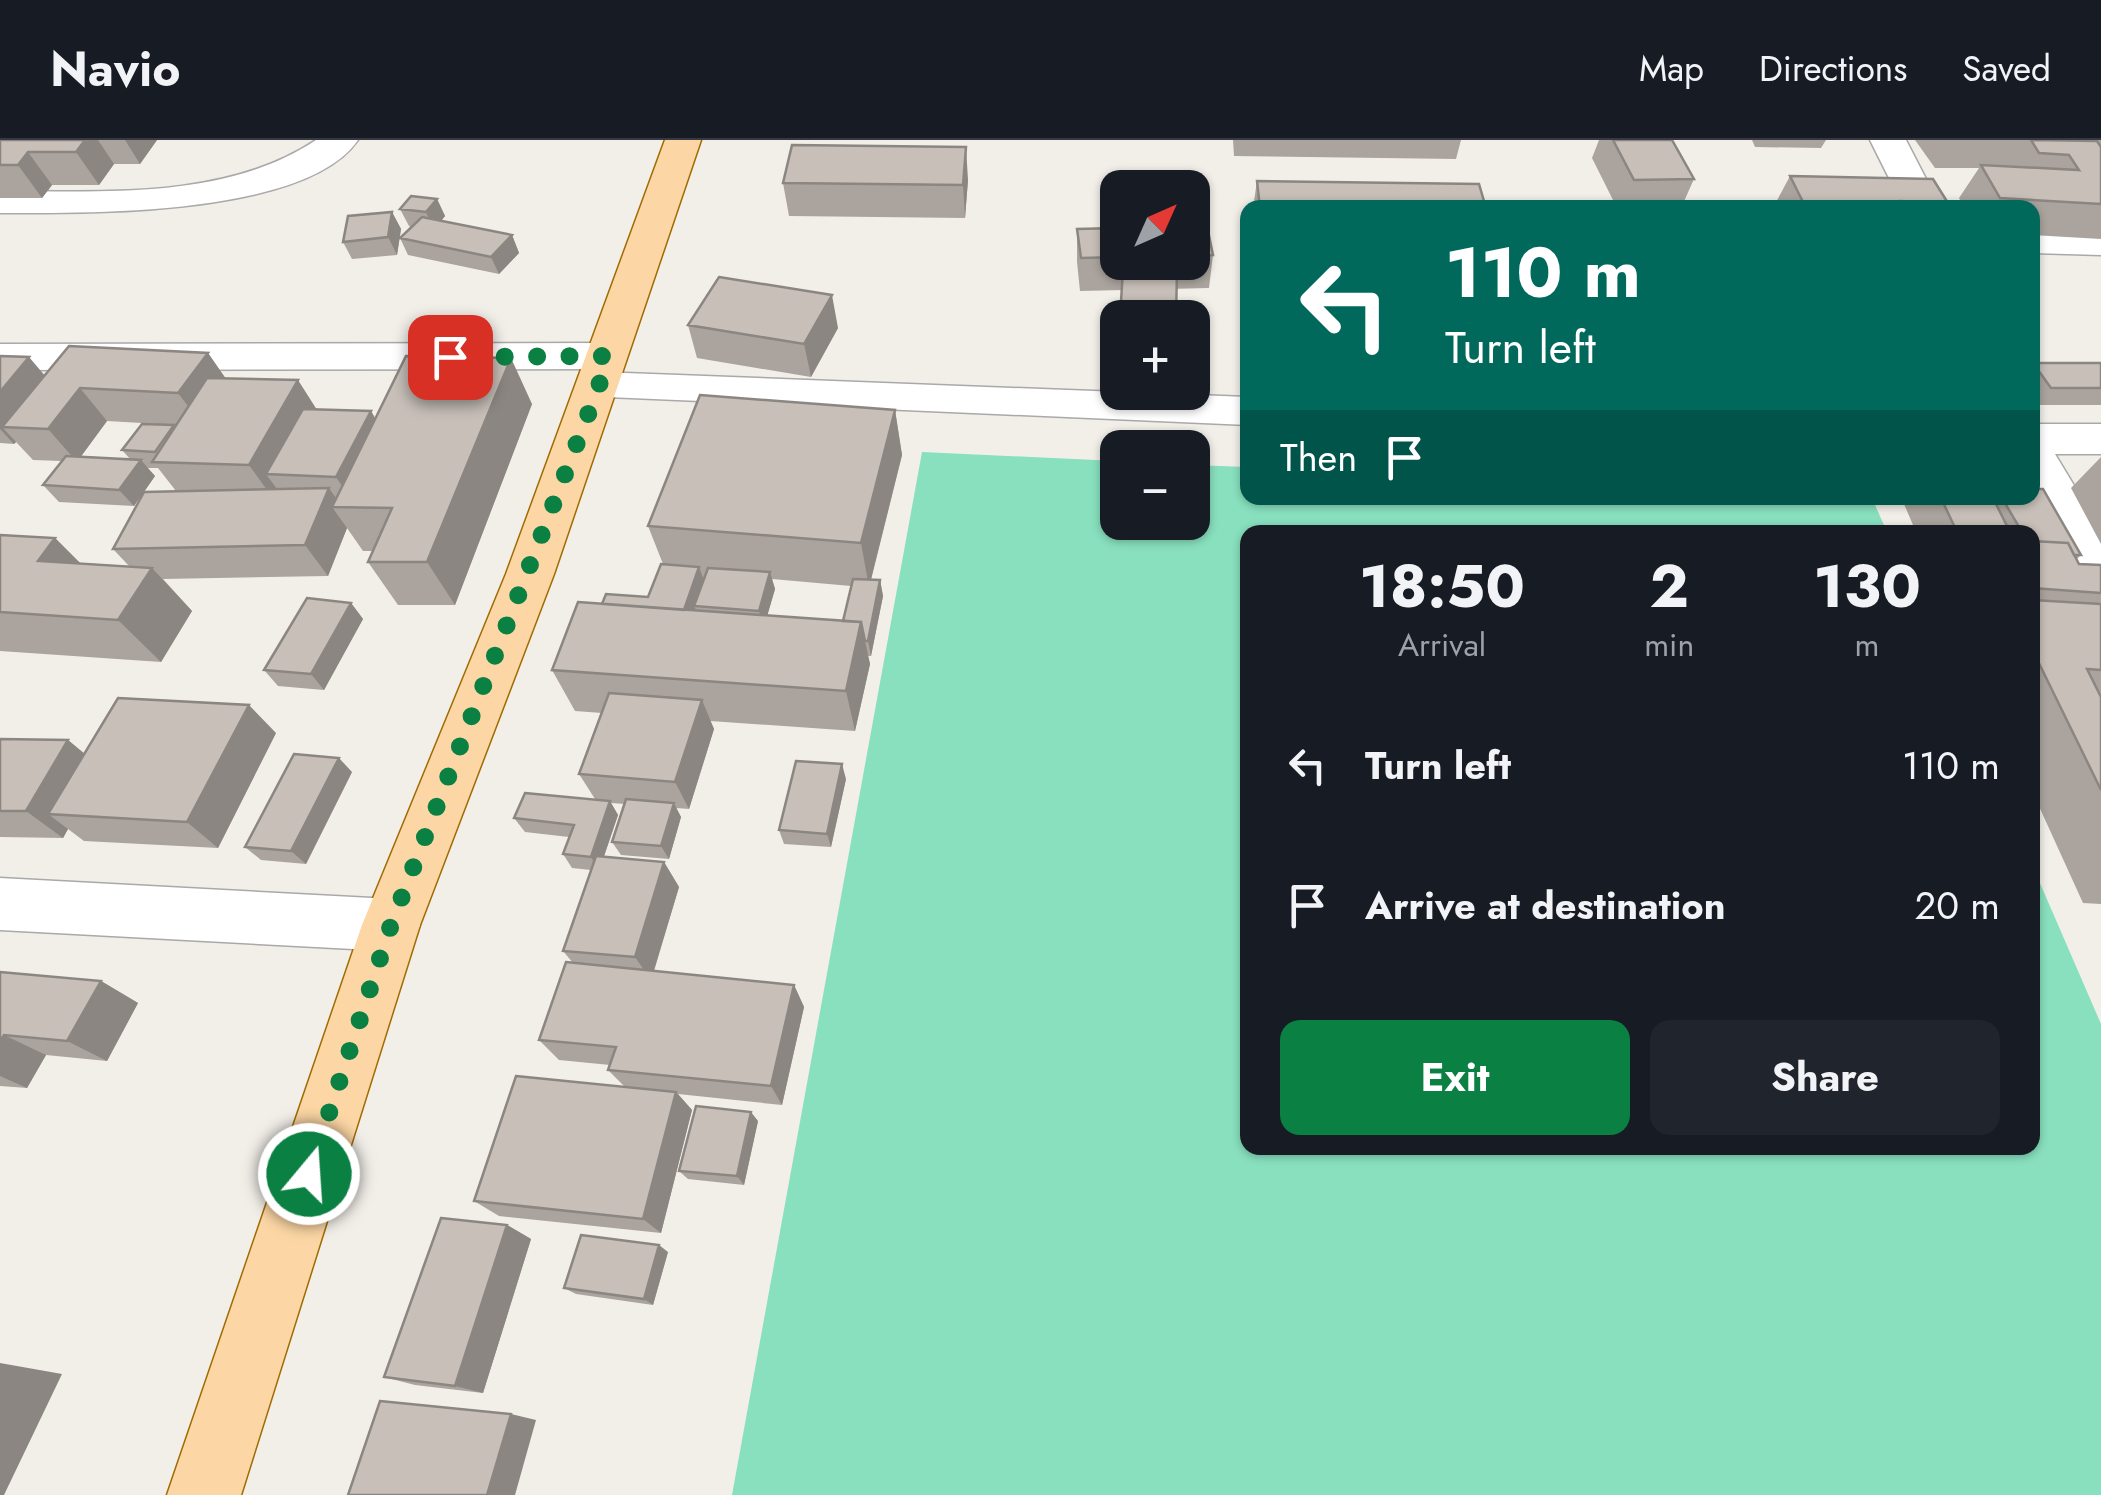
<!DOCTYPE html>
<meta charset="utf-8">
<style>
body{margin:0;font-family:Jost,sans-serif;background:#20242c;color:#f1f3f6;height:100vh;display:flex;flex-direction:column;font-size:38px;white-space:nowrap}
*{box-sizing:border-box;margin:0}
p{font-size:32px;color:#9ea1a6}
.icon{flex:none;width:55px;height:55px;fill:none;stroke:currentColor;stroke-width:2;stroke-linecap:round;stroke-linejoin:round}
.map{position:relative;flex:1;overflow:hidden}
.panel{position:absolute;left:1240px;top:385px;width:800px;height:630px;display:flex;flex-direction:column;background:#171b24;border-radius:20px;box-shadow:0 2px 8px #0004}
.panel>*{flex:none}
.hud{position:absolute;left:1240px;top:60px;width:800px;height:305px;border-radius:20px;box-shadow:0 2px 8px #0004;background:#00695c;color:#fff;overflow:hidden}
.needle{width:65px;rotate:45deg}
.buttons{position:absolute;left:1100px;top:30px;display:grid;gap:20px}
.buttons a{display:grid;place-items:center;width:110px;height:110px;border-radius:20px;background:#171b24;box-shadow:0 2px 8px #0004;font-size:50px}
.pin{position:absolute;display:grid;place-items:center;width:85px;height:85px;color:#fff;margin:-42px;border-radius:20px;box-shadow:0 5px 15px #0006}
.me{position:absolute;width:110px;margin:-55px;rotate:18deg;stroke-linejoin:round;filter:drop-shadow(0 0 8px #0008)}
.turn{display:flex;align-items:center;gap:35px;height:210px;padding:0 40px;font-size:45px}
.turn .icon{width:130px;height:130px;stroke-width:2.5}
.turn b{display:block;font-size:70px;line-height:85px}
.then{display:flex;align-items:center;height:95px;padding:0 40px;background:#0003;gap:20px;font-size:38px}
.eta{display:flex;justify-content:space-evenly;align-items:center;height:170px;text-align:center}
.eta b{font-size:60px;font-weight:700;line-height:70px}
.button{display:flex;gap:20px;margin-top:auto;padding:20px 40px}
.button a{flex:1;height:115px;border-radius:20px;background:#0b8043;color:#fff;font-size:40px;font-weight:700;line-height:115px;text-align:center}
.button a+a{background:#20242c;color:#f1f3f6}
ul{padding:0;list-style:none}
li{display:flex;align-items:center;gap:30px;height:140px;padding:0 40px}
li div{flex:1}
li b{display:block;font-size:38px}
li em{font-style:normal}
header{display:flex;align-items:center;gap:60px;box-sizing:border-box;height:140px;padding:0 50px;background:#171b24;border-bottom:2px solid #363941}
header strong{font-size:48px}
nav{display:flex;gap:55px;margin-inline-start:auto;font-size:35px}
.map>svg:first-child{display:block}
</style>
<header>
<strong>Navio</strong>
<nav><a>Map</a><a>Directions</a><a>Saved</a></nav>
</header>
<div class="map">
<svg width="2101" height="1355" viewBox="0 0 2101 1355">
<rect width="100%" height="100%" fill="#f2efe9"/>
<path fill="#88e0be" d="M 922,312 L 1117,321 L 1118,382 L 1192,382 L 1193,325 L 1247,327 L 1248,358 L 1872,358 L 1887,392 L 1248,392 L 1248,1008 L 2032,1008 L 2033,727 L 2101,884 L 2101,1355 L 732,1355 Z"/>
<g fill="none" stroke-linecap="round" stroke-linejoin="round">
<g stroke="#a9a9a9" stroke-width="3">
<path id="minor" d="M 316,0 L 358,0 C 305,77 85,73 0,73 L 0,51 C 104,51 226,60 316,0 Z
M 1870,0 L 1906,0 L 1941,68 L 1904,68 Z
M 2032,91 L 2101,93 L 2101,115 L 2032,113 Z
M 606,203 L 621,207 L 627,216 L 621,225 L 606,229 L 0,230 L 0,204 Z
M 599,232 L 1248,257 L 1248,285 L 584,256 L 578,246 L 584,236 Z
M 2032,284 L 2101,284 L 2101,314 L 2055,314 L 2101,390 L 2101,449 L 2084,443 L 2032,352 Z
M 0,738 L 391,759 L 412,767 L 420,785 L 412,803 L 391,811 L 0,790 Z"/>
</g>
<g stroke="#a06b00" stroke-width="3">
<path id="primary" d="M 665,0 L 701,0 L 554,434 L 420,785 L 241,1355 L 167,1355 L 362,785 L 506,434 Z"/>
</g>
<use href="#minor" fill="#fff" fill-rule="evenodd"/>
<use href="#primary" fill="#fcd6a4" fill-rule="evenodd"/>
</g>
<path fill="#aba49e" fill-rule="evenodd" d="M 0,0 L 157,0 L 140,24 L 114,24 L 99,45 L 52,45 L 42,58 L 0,58 Z
M 1233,0 L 1461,0 L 1456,19 L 1234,16 Z
M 1599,0 L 1672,0 L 1694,39 L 1681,68 L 1617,68 L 1592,18 Z
M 1752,0 L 1826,0 L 1821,8 L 1755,7 Z
M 1915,0 L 2101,0 L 2101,99 L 2032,95 L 2032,68 L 1964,68 L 1959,58 L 1979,28 L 1935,28 Z
M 1790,36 L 1948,63 L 1945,68 L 1773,68 Z
M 968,40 L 965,78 L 789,76 L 783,43 Z
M 1257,41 L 1486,68 L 1253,68 Z
M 437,59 L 445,76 L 441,81 L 512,95 L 519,113 L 499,134 L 408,115 L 400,98 L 411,87 L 409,86 L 400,69 Z
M 392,72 L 401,89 L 397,115 L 352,119 L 343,102 Z
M 1192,86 L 1213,115 L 1209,148 L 1080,151 L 1077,122 L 1077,89 L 1118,88 L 1118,122 L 1192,122 Z
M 688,185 L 838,188 L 811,237 L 697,218 Z
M 208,213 L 225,238 L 316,269 L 375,279 L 532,264 L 455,465 L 398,465 L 368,422 L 373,411 L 363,411 L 347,388 L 328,436 L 163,439 L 192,471 L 161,522 L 0,511 L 0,395 L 55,398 L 80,423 L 129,426 L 113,409 L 143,353 L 134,366 L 59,362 L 43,345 L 62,321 L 33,320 L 16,302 L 14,304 L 0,303 L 0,216 L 45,235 ZM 107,281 L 176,285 L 122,310 L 130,319 L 81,316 ZM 147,328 L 158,328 L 176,351 L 144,352 L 155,336 Z
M 2033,223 L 2101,223 L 2101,265 L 2036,265 L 2032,260 Z
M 895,270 L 902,315 L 871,440 L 880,440 L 883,456 L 871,516 L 868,516 L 870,524 L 855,591 L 710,581 L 714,589 L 689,669 L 676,668 L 681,677 L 669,719 L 621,715 L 612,702 L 625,664 L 611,663 L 618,675 L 604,716 L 664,722 L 679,747 L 654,831 L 794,845 L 804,867 L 782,965 L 678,954 L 692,970 L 661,1093 L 499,1076 L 474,1061 L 624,946 L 608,930 L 610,925 L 559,920 L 539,900 L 573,823 L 563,811 L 591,730 L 572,728 L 563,714 L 569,697 L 525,692 L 514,678 L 595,659 L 579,634 L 602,573 L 575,571 L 552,530 L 602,464 L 648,457 L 663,424 L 648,386 ZM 772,439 L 851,446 L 843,481 L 767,476 L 775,449 Z
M 2101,317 L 2101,404 L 2071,348 Z
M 1909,358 L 2032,358 L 2081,415 L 2077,419 L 2079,424 L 2101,425 L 2101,764 L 2083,763 L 2032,651 L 2032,392 L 1916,392 L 1904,364 Z
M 351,463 L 363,479 L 324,550 L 278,546 L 264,530 Z
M 276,593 L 218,708 L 84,701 L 68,689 L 63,698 L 0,697 L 0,599 L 68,600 L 84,614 Z
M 352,632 L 306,724 L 261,720 L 245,707 Z
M 846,639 L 831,707 L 784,704 L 779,690 Z
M 0,832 L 101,841 L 138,863 L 107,921 L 46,915 L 27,948 L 0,946 Z
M 758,981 L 744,1045 L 688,1039 L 679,1031 Z
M 507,1085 L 531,1099 L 483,1253 L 415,1245 L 384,1237 Z
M 668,1112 L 653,1165 L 576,1154 L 564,1148 Z"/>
<path fill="#8b8681" d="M 85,0 L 98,0 L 114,24 L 99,45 L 76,12 Z
M 125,0 L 157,0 L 140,24 Z
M 966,7 L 968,40 L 965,78 L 963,45 Z
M 28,12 L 52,45 L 42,58 L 18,25 Z
M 437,59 L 445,76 L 434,90 L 426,72 Z
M 392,72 L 401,89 L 397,115 L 388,97 Z
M 512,95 L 519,113 L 499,134 L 491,117 Z
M 832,155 L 838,188 L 811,237 L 804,204 Z
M 208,213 L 231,246 L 203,286 L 178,253 Z
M 29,217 L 57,250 L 2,287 L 16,302 L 14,304 L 0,289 L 0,252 Z
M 511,218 L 532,264 L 455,465 L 427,422 Z
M 298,240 L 319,273 L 266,334 L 277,349 L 272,357 L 249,325 Z
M 80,248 L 107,281 L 77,322 L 48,289 Z
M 895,270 L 902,315 L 869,447 L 861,403 Z
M 371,271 L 390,303 L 357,369 L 336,337 Z
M 141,320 L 155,336 L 134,366 L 119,350 Z
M 329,348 L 342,367 L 332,367 L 347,388 L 328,436 L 305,405 Z
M 55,398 L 98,441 L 38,421 Z
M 699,427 L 705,443 L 694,466 L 696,470 L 684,506 L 678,490 Z
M 152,428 L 192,471 L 161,522 L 118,480 Z
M 770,432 L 775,449 L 764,487 L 759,471 Z
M 880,440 L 883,456 L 871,516 L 868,501 Z
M 351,463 L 363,479 L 324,550 L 311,534 Z
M 861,482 L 870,524 L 855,591 L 846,551 Z
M 702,560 L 714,589 L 689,669 L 675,642 Z
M 249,565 L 276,593 L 218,708 L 187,682 Z
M 68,600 L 102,628 L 48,674 L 68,689 L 63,698 L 26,671 Z
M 339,618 L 352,632 L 306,724 L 291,711 Z
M 842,624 L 846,639 L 831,707 L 827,694 Z
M 610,661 L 618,675 L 599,731 L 591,717 Z
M 674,663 L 681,677 L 669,719 L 661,706 Z
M 664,722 L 679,747 L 651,840 L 635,817 Z
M 101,841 L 138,863 L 107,921 L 67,901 Z
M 794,845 L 804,867 L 782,965 L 771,946 Z
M 4,895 L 46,915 L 27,948 L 0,936 L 0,901 Z
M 676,952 L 692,970 L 661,1093 L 643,1079 Z
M 751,972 L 758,981 L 744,1045 L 737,1036 Z
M 507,1085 L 531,1099 L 483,1253 L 455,1246 Z
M 659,1105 L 668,1112 L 653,1165 L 644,1159 Z
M 0,1223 L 62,1234 L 4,1355 L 0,1355 Z
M 511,1274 L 536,1280 L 515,1355 L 487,1355 Z"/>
<path fill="#c7bfb8" stroke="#8b8681" stroke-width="2.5" d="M 0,0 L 85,0 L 76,12 L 28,12 L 18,25 L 0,25 Z
M 1613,0 L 1672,0 L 1694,39 L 1634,40 Z
M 2031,0 L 2097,1 L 2101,7 L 2101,64 L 2000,58 L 1981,25 L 2079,30 L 2069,15 L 2039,13 Z
M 792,5 L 966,7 L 963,45 L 783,43 Z
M 1790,36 L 1933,39 L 1948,63 L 1901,61 L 1905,68 L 1806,68 Z
M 1257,41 L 1479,44 L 1486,68 L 1260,68 Z
M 411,56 L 437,59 L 426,72 L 400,69 Z
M 392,72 L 388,97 L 343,102 L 348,76 Z
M 422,77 L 512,95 L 491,117 L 400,98 Z
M 1192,86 L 1207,86 L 1213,115 L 1192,116 Z
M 1118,88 L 1118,117 L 1081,118 L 1077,89 Z
M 1123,129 L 1177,131 L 1176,178 L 1120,178 Z
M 719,137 L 832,155 L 804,204 L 688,185 Z
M 69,206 L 208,213 L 178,253 L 80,248 L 48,289 L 2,287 Z
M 0,216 L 29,217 L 0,252 Z
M 406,216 L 511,218 L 427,422 L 368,422 L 392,368 L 332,367 Z
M 2033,223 L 2101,223 L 2101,248 L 2051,248 Z
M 207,238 L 298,240 L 249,325 L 152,322 Z
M 700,255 L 895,270 L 861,403 L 648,386 Z
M 303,269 L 371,271 L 336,337 L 266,334 Z
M 142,284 L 174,285 L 155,312 L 122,310 Z
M 66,316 L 141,320 L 119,350 L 43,345 Z
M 329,348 L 305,405 L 113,409 L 144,352 Z
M 2032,349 L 2043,349 L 2081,415 L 2074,415 L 2068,403 L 2032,401 L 2032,392 L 2022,392 L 2002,358 L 2032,358 Z
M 1941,358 L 1993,358 L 2010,392 L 1957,392 Z
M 0,395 L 55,398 L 38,421 L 152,428 L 118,480 L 0,472 Z
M 2032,401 L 2068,403 L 2079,424 L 2101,425 L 2101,453 L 2032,448 Z
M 661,424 L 699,427 L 684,470 L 602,464 L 606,454 L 648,457 Z
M 708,428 L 770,432 L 759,471 L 694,466 Z
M 853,439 L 880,440 L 868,501 L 865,501 L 861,482 L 843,481 Z
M 307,458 L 351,463 L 311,534 L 264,530 Z
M 2032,460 L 2101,464 L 2101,530 L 2087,529 L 2101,557 L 2101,650 L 2032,509 Z
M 578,462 L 861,482 L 846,551 L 552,530 Z
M 609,553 L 702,560 L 675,642 L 579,634 Z
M 118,558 L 249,565 L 187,682 L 48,674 Z
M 0,599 L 68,600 L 26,671 L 0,671 Z
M 294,614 L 339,618 L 291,711 L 245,707 Z
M 796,621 L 842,624 L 827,694 L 779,690 Z
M 525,653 L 610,661 L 591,717 L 563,714 L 574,685 L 514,678 Z
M 626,659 L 674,663 L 661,706 L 612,702 Z
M 596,716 L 664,722 L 635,817 L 563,811 Z
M 566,822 L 794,845 L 771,946 L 608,930 L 616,907 L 539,900 Z
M 0,832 L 101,841 L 67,901 L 4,895 L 0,901 Z
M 516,936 L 676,952 L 643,1079 L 474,1061 Z
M 696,966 L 751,972 L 737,1036 L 679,1031 Z
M 441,1078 L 507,1085 L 455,1246 L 384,1237 Z
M 581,1095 L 659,1105 L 644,1159 L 564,1148 Z
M 380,1261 L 511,1274 L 487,1355 L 348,1355 Z"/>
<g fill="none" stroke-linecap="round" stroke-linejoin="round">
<path stroke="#0b8043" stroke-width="18" stroke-dasharray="0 32.4" d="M 309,1034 L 391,785 L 599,246 L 606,216 L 450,217"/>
</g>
</svg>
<div class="buttons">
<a><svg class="needle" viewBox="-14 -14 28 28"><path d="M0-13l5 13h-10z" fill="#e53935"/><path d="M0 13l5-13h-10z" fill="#9ea1a6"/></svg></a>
<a>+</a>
<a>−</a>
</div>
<div class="pin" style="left:450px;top:217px;background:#d93025"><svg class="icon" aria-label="arrive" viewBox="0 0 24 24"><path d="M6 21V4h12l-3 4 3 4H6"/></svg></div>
<svg class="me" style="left:309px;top:1034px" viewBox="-20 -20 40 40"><circle r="17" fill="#0b8043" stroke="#fff" stroke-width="3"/><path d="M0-11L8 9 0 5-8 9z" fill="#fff"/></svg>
<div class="hud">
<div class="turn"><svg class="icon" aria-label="left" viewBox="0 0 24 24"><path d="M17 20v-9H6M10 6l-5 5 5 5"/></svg><div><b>110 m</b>Turn left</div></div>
<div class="then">Then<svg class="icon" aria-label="arrive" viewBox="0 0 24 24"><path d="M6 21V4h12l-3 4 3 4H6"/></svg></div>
</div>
<section class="panel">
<div class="eta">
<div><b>18:50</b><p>Arrival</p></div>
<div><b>2</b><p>min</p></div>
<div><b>130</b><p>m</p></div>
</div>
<ul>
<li><svg class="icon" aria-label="left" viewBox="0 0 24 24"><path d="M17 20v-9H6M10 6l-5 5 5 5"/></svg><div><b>Turn left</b></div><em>110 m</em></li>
<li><svg class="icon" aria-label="arrive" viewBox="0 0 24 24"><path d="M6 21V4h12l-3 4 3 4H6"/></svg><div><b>Arrive at destination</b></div><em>20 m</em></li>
</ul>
<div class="button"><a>Exit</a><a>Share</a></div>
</section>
</div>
